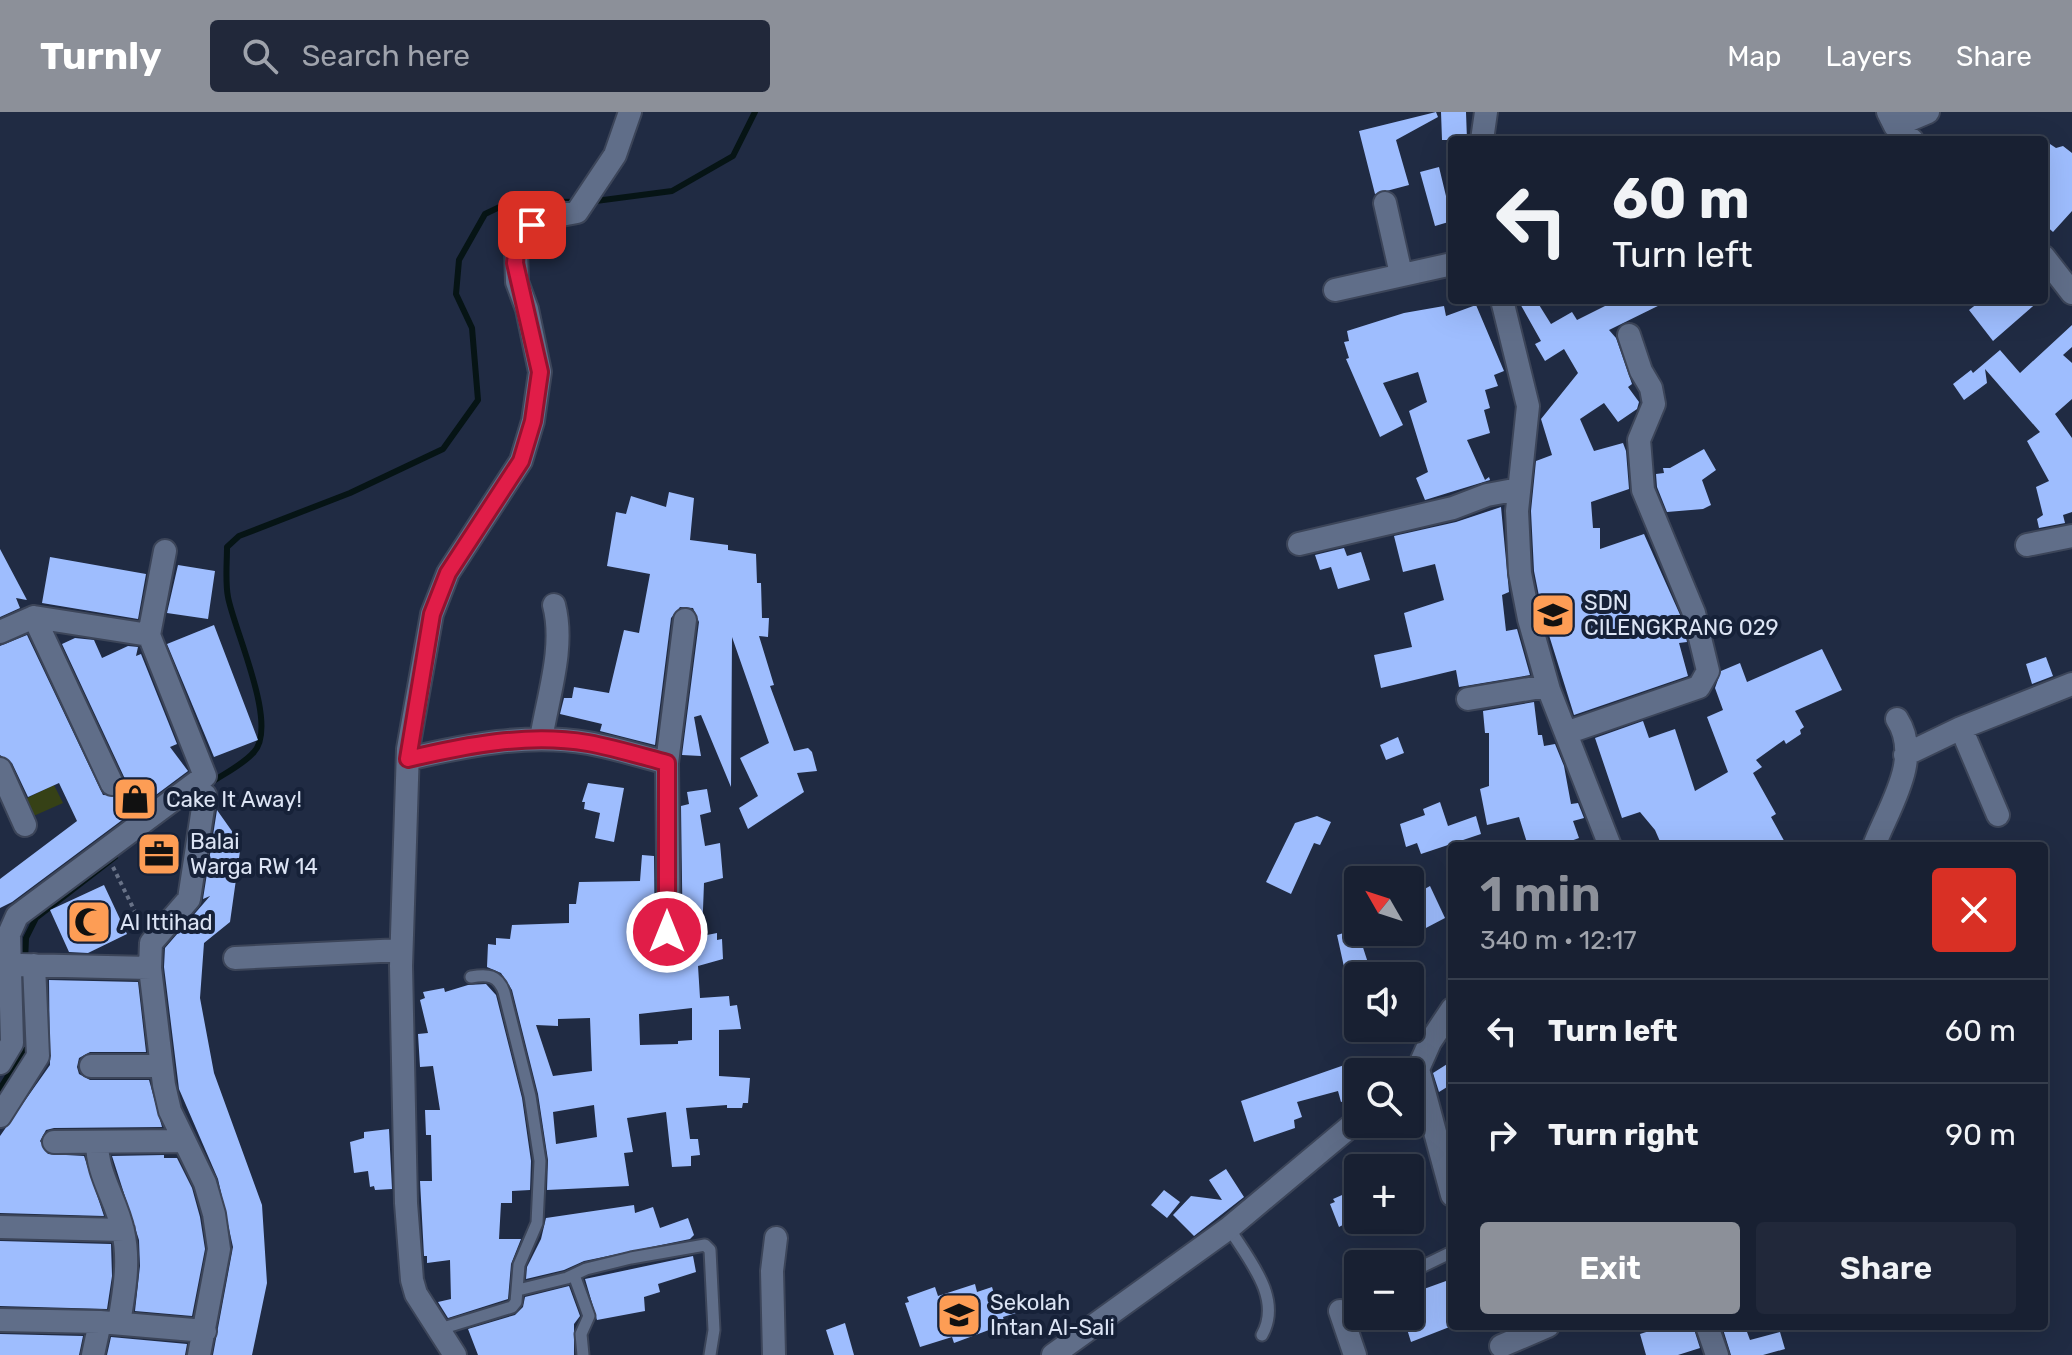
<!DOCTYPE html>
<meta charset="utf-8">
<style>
body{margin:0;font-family:Rubik,sans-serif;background:#21283a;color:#f1f3f6;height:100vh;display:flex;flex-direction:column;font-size:30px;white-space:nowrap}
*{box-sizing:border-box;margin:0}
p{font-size:26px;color:#9fa3ac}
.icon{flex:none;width:44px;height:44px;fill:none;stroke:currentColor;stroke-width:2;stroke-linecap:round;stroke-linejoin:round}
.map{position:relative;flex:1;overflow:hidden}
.drawer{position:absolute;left:1448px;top:730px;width:600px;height:488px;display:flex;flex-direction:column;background:#182032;border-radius:8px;box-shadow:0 8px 32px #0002,0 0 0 2px #363e4d}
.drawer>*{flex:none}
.guide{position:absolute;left:1448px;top:24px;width:600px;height:168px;border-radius:8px;box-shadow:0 8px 32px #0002,0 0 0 2px #363e4d;background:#182032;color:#f1f3f6;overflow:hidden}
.needle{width:52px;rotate:309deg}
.buttons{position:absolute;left:1344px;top:754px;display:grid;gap:16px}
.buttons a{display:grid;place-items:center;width:80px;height:80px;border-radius:8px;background:#182032;box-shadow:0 8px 32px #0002,0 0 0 2px #363e4d;font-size:40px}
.pin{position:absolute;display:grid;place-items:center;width:68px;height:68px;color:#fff;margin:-34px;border-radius:16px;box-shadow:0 4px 12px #0006}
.me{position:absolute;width:88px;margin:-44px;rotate:0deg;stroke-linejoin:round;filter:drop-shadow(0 0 6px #0008)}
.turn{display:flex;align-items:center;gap:28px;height:168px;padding:0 32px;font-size:36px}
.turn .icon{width:104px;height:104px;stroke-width:2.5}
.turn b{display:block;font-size:56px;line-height:68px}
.round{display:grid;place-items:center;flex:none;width:84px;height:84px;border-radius:8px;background:#21283a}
.headline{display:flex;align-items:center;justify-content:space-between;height:136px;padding:0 32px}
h1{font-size:48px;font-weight:600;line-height:60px;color:#8c9099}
.primary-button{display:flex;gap:16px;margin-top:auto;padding:16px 32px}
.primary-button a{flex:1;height:92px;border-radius:8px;background:#8c9099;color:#fff;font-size:32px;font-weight:600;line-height:92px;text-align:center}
.primary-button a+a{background:#21283a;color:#f1f3f6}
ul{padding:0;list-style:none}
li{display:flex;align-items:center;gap:24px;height:104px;padding:0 32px;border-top:2px solid #363e4d}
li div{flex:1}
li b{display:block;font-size:30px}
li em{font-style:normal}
header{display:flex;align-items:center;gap:48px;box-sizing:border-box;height:112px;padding:0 40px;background:#8c9099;color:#fff}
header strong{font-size:38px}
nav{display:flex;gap:44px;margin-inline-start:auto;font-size:28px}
.search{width:560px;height:72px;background:#21283a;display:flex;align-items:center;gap:20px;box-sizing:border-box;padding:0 28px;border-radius:8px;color:#9fa3ac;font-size:30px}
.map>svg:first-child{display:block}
</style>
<header>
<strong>Turnly</strong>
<div class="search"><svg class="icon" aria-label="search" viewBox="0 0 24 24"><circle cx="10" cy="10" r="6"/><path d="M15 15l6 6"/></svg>Search here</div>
<nav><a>Map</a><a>Layers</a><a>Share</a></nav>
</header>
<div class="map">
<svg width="2072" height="1243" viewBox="0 0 2072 1243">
<rect width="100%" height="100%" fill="#202b43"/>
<path fill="#364116" d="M 54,673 L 63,691 L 29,706 L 21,689 Z"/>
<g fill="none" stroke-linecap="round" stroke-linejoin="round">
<path stroke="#061415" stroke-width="6" d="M 588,90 L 672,79 L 733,44 L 755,0
M 209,672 C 223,662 243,653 254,640 C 279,613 234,518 228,485 C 225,470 227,451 227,435 L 239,424 L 350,381 L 443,337 L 478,288 L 472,216 L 456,182 L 459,148 L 485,102 L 512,89 L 577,90
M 25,849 L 26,826 L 36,806 L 115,745
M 0,977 L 25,937 L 24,876"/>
</g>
<path fill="#9ebdfe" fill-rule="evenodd" d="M 1436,0 L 1438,5 L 1396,28 L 1409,73 L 1375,82 L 1359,19 Z
M 1441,0 L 1466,0 L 1467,28 L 1442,28 Z
M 2044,28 L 2056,36 L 2063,34 L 2072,41 L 2072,99 L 2053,120 L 2044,112 Z
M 1439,55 L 1452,109 L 1435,114 L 1420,60 Z
M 1518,188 L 1536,188 L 1551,212 L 1572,200 L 1577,208 L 1617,188 L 1668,189 L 1609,218 L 1616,226 L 1632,272 L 1628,275 L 1639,290 L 1637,297 L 1618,310 L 1604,291 L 1580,307 L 1594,339 L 1623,331 L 1626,339 L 1629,377 L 1591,390 L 1593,416 L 1600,416 L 1600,437 L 1644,422 L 1681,505 L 1687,530 L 1679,531 L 1688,564 L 1574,603 L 1543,504 L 1534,459 L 1531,399 L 1536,349 L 1552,343 L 1541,307 L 1578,261 L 1564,237 L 1545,249 L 1535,232 L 1541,229 Z
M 1982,188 L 2040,188 L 1993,229 L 1969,198 Z
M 1476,193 L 1504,259 L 1494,263 L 1498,274 L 1485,278 L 1490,296 L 1484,298 L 1490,321 L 1467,328 L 1485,368 L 1489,365 L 1490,368 L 1425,388 L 1416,366 L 1428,360 L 1409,299 L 1427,290 L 1418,260 L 1383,271 L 1403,313 L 1380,325 L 1346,247 L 1349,246 L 1344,230 L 1349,229 L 1347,219 L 1404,201 L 1444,194 L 1446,204 Z
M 2072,213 L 2072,235 L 2063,243 L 2072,251 L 2072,287 L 2055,302 L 2072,326 L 2072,400 L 2063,403 L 2065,411 L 2039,416 L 2037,407 L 2043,403 L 2036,375 L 2049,369 L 2027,329 L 2040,320 L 1985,257 L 1987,271 L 1964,288 L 1953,272 L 1971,258 L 1973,261 L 2000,238 L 2020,261 Z
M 1704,337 L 1716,358 L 1702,368 L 1711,393 L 1703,397 L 1667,400 L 1657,375 L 1656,362 L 1664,361 L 1663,356 L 1670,356 Z
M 669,380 L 694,386 L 690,428 L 728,433 L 728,438 L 756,442 L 757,471 L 761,471 L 762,506 L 769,506 L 768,525 L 759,524 L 774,573 L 770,574 L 794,639 L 808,636 L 812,640 L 817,659 L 797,661 L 804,680 L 748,717 L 739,696 L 758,684 L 740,646 L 769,631 L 732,525 L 731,675 L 701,603 L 694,605 L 701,644 L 682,643 L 699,510 L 693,496 L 680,495 L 671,506 L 655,633 L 600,619 L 602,612 L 560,602 L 564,586 L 572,586 L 574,575 L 609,581 L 624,518 L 639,521 L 650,462 L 607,454 L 616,400 L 626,402 L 631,384 L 666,395 Z
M 1501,395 L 1509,480 L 1502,483 L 1506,519 L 1517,517 L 1530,563 L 1459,575 L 1456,558 L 1381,576 L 1374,543 L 1412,535 L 1404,501 L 1444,488 L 1435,452 L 1403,460 L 1394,424 L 1456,410 Z
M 1344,436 L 1347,444 L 1361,440 L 1370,468 L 1338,477 L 1331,455 L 1320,458 L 1315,443 Z
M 0,437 L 27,488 L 16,486 L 20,496 L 0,505 Z
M 50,445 L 146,462 L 138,507 L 42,491 Z
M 178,453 L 215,459 L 208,507 L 167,501 Z
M 214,513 L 258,628 L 214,645 L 167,532 Z
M 27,523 L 103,683 L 119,684 L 124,679 L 125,667 L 62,532 L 75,526 L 94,528 L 102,546 L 128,534 L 138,535 L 136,544 L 141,542 L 177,632 L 170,635 L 188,659 L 12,790 L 0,796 L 0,767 L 77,709 L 59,671 L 28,685 L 12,651 L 0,643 L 0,534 Z
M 1822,537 L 1842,578 L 1795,599 L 1804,615 L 1800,618 L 1801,622 L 1786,632 L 1784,628 L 1756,648 L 1762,655 L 1753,661 L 1776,702 L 1771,705 L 1787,734 L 1662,734 L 1655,718 L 1640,700 L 1622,706 L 1595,626 L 1643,609 L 1649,626 L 1675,617 L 1695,679 L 1728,660 L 1707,605 L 1723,598 L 1715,576 L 1721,559 L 1740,551 L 1747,570 Z
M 2046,545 L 2053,564 L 2032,572 L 2026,552 Z
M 1534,590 L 1538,623 L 1542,623 L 1544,634 L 1555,632 L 1564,654 L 1571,692 L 1578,691 L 1584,706 L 1573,709 L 1579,726 L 1557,734 L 1528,734 L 1519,705 L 1487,713 L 1480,677 L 1489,674 L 1489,621 L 1485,621 L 1483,599 Z
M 1398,625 L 1404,641 L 1386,648 L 1380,633 Z
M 588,671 L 624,676 L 614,730 L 595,726 L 600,701 L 584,697 L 585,690 L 582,690 Z
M 707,677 L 711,700 L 700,703 L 705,734 L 720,731 L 723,766 L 704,771 L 702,824 L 717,821 L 717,828 L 722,827 L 723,847 L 698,854 L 700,886 L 729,884 L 730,894 L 737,893 L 741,917 L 719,918 L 719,964 L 750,966 L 748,991 L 743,991 L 742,996 L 727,996 L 727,993 L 686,996 L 690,1027 L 698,1027 L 700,1043 L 691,1044 L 691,1054 L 672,1055 L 666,1000 L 627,1006 L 633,1040 L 624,1041 L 629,1074 L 547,1078 L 548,1048 L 538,982 L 512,878 L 501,861 L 487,855 L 488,832 L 496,833 L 496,826 L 510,827 L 512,813 L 569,811 L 569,792 L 576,792 L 579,770 L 640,769 L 642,743 L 654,744 L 655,841 L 663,852 L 677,852 L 683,840 L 681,694 L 689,692 L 687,680 ZM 692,896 L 692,928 L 678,929 L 678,932 L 640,933 L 639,902 ZM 590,906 L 592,959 L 553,964 L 536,913 L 558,914 L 558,907 ZM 594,993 L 597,1025 L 556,1032 L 553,1000 Z
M 1440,690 L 1448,714 L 1476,704 L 1481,722 L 1421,742 L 1417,731 L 1406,735 L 1400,712 L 1425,703 L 1423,697 Z
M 217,698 L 241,732 L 230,810 L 204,831 L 200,886 L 214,961 L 262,1093 L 267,1171 L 252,1243 L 213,1243 L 233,1135 L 218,1067 L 179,977 L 164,855 L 165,836 L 210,784 L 203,787 Z
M 1317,704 L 1331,710 L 1320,733 L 1314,731 L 1291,782 L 1266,770 L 1295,711 Z
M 167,725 L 177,740 L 151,758 L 140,743 Z
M 104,773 L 127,822 L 88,841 L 69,840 L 50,798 Z
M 1430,774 L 1445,806 L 1424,817 L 1410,785 Z
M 1357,817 L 1370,857 L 1364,859 L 1366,864 L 1346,864 L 1337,823 Z
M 49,868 L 138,870 L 146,940 L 90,940 L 79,946 L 77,955 L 79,962 L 90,968 L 149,968 L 162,1015 L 54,1016 L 46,1018 L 40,1029 L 48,1042 L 84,1044 L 104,1104 L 0,1101 L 0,1024 L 50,953 Z
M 486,872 L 496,883 L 522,986 L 531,1049 L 530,1078 L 512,1079 L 512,1091 L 501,1091 L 499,1127 L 521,1127 L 511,1152 L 508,1187 L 448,1206 L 438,1190 L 451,1187 L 450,1148 L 427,1151 L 427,1144 L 424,1144 L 420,1069 L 432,1069 L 431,1023 L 426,1023 L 425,998 L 440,998 L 433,954 L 420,955 L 418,922 L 428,921 L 420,888 L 425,886 L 423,880 L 444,876 L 445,880 L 468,873 Z
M 1452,949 L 1452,972 L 1439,980 L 1433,961 Z
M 1353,950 L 1358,985 L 1341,990 L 1338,979 L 1297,990 L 1302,1005 L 1294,1008 L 1295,1016 L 1254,1030 L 1241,989 Z
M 389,1017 L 392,1077 L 375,1078 L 374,1074 L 370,1075 L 368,1059 L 354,1061 L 350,1030 L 364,1026 L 364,1020 Z
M 164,1043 L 164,1046 L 177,1046 L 192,1076 L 200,1105 L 205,1137 L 192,1204 L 135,1199 L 140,1154 L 139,1128 L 112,1044 Z
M 1226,1057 L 1244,1085 L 1194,1124 L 1173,1103 L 1191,1084 L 1222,1088 L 1209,1068 Z
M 1358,1076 L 1358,1105 L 1339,1115 L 1330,1092 L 1335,1090 L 1333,1087 Z
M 1164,1078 L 1180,1090 L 1167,1106 L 1151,1093 Z
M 634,1093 L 635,1101 L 653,1095 L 660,1116 L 688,1106 L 694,1123 L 690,1127 L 584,1149 L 564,1158 L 526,1167 L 527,1155 L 541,1127 L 546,1106 Z
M 0,1129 L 111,1132 L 112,1164 L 107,1197 L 0,1194 Z
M 693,1144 L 696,1160 L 658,1172 L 660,1180 L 644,1185 L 645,1199 L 597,1208 L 585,1167 Z
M 1446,1169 L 1452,1187 L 1452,1214 L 1411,1230 L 1403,1204 L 1410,1204 L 1410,1182 Z
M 975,1172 L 977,1180 L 992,1175 L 996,1188 L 1010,1183 L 1016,1201 L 1003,1205 L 1005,1212 L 954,1231 L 952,1225 L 920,1235 L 905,1191 L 909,1190 L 907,1185 L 935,1175 L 938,1184 Z
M 569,1174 L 580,1204 L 574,1212 L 574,1243 L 478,1243 L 468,1217 L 515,1203 L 523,1195 L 525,1185 Z
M 845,1211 L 854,1243 L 834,1243 L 826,1218 Z
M 1665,1214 L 1693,1214 L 1700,1236 L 1678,1243 L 1646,1243 L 1640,1222 Z
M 1722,1214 L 1755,1214 L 1756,1217 L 1747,1220 L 1750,1228 L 1780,1220 L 1785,1237 L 1763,1243 L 1731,1243 Z
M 0,1222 L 83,1224 L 79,1243 L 0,1243 Z
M 111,1225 L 187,1232 L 185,1243 L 107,1243 Z"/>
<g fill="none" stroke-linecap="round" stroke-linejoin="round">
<g stroke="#3c4559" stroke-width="15">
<path id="service" d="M 1229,1116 C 1248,1147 1283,1186 1262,1223
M 1415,1158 L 1452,1140
M 574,1163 L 589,1204 L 581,1222 L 583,1243
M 518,1178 L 567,1166 L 586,1157 L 631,1146 L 705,1133 L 710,1138 L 714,1218 L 710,1243
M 440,1217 L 512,1195 L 516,1190 L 519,1153 L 537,1111 L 540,1049 L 530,984 L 504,880 C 498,863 488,862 471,865"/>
</g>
<g stroke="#3c4559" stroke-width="26">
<path id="minor" d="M 1888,0 L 1895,14 L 1912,28
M 1895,14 L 1928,0
M 1482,28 L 1486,0
M 1385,91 L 1401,162
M 2044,145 L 2072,181
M 1335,178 L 1452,152
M 1502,188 L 1528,294 L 1517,399 L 1520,461 L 1529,507 L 1549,578 L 1610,734
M 1299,432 L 1453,396 L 1487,383 L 1519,377
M 2027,433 L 2072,424
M 34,505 L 112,672
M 0,520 L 34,505 L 149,523
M 149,523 L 165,439
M 1468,587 L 1547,574
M 1961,616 L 1998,703
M 1566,621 L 1699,575 L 1708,559 L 1694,501 L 1643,378 L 1639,328 L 1654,292 L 1651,276 L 1641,259 L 1629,223
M 541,627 C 548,584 565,535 554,493
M 1905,643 L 1961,616 L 2072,572
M 408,647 C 467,633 528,621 588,631 C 615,636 641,644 667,651 L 685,508
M 667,651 L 669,840
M 0,657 L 25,713
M 1874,734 C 1888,696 1923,647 1897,607
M 235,846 L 401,838
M 21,853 L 150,856
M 1452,897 L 1430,930 L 1418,957 L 1452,1083
M 0,951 L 12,931 L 9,822 L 17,804 L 205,664 L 149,523
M 91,954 L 161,954
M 0,1004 L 38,944 L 34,853
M 54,1030 L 184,1029
M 97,1030 C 97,1063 116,1087 123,1119 C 130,1150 124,1180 119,1211
M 0,1115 L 123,1118
M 1340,1199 L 1355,1243
M 0,1208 L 100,1210 L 205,1219
M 1707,1214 L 1717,1243
M 1501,1234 L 1548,1214
M 93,1243 L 100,1210
M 199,1243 L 219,1137 L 214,1102 L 205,1071 L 170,999 L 164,973 L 150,856 L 151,831 L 189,787 L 205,683
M 455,1243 L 416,1182 L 412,1168 L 406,1091 L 401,854 L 408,637 L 432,502 L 448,461 L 521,349 L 533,309 L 540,260 L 527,197 L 517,170 L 516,137 L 523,121 L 540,107 L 577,100 L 615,43 L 630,0
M 774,1243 L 772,1159 L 776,1126
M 1053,1243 L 1229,1116 L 1358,1008"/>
</g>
<path stroke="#687287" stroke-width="4" stroke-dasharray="4 4" stroke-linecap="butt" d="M 113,755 L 141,812"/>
<use href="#service" stroke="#606e89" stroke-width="11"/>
<use href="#minor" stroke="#606e89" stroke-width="22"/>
</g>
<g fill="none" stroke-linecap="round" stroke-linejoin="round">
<g stroke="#92132f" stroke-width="20">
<path id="route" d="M 532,113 C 520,124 516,135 515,151 L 540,260 L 533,309 L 521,349 L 448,461 L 432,502 L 408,647 C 467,633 528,621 588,631 C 615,636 641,644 667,651 L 667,820"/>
</g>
<use href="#route" stroke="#e11d48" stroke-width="14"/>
</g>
<defs>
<g id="school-square" transform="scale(2.3)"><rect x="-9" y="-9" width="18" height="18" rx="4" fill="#fd9d55" stroke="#162138"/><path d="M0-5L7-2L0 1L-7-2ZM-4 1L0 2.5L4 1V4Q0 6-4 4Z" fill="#111"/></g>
<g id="shop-square" transform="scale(2.3)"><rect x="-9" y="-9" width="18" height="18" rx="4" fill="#fd9d55" stroke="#162138"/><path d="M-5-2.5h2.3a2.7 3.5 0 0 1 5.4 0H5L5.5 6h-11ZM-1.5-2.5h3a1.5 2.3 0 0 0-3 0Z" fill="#111"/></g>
<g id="office-square" transform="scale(2.3)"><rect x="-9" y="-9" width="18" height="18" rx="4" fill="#fd9d55" stroke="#162138"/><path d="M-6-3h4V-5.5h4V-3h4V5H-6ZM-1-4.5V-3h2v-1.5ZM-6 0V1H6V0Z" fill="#111"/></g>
<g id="mosque-square" transform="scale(2.3)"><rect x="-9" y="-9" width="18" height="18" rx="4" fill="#fd9d55" stroke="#162138"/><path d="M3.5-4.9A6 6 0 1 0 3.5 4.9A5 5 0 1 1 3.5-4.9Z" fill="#111"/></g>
</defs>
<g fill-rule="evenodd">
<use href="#school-square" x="1553" y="503"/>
<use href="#shop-square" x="135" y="687"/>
<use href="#office-square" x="159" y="742"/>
<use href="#mosque-square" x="89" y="810"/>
<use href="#school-square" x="959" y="1203"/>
</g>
<g text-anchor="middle" stroke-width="8" stroke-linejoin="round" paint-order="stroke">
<g font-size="22" fill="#dce4f4" stroke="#162138" text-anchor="start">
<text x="1584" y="498">SDN<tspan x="1584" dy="25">CILENGKRANG 029</tspan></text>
<text x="166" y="695">Cake It Away!</text>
<text x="190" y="737">Balai<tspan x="190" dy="25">Warga RW 14</tspan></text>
<text x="120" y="818">Al Ittihad</text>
<text x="990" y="1198">Sekolah<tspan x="990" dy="25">Intan Al-Sali</tspan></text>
</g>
</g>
</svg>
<div class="buttons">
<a><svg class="needle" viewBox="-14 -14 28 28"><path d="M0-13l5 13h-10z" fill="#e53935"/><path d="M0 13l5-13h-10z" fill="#9fa3ac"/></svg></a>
<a><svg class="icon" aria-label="sound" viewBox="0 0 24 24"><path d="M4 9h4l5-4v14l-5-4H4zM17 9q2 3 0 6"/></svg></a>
<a><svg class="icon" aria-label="search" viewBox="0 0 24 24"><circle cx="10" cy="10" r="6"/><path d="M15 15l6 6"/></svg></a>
<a>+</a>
<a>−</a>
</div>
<div class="pin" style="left:532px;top:113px;background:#d93025"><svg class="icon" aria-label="arrive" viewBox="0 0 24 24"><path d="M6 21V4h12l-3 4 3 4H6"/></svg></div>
<svg class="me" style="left:667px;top:820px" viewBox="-20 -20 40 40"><circle r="17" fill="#e11d48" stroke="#fff" stroke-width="3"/><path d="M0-11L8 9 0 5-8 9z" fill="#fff"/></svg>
<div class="guide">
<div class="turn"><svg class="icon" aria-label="left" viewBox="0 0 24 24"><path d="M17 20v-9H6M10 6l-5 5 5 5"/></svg><div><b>60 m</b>Turn left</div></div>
</div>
<section class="drawer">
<div class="headline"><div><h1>1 min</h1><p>340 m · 12:17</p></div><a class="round" style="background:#d93025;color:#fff"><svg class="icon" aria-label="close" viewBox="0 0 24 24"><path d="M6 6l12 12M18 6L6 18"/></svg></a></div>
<ul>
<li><svg class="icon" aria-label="left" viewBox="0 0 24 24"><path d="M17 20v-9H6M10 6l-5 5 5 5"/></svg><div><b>Turn left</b></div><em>60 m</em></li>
<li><svg class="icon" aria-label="right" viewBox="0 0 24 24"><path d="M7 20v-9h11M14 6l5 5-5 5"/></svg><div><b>Turn right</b></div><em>90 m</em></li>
</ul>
<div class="primary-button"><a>Exit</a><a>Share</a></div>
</section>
</div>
